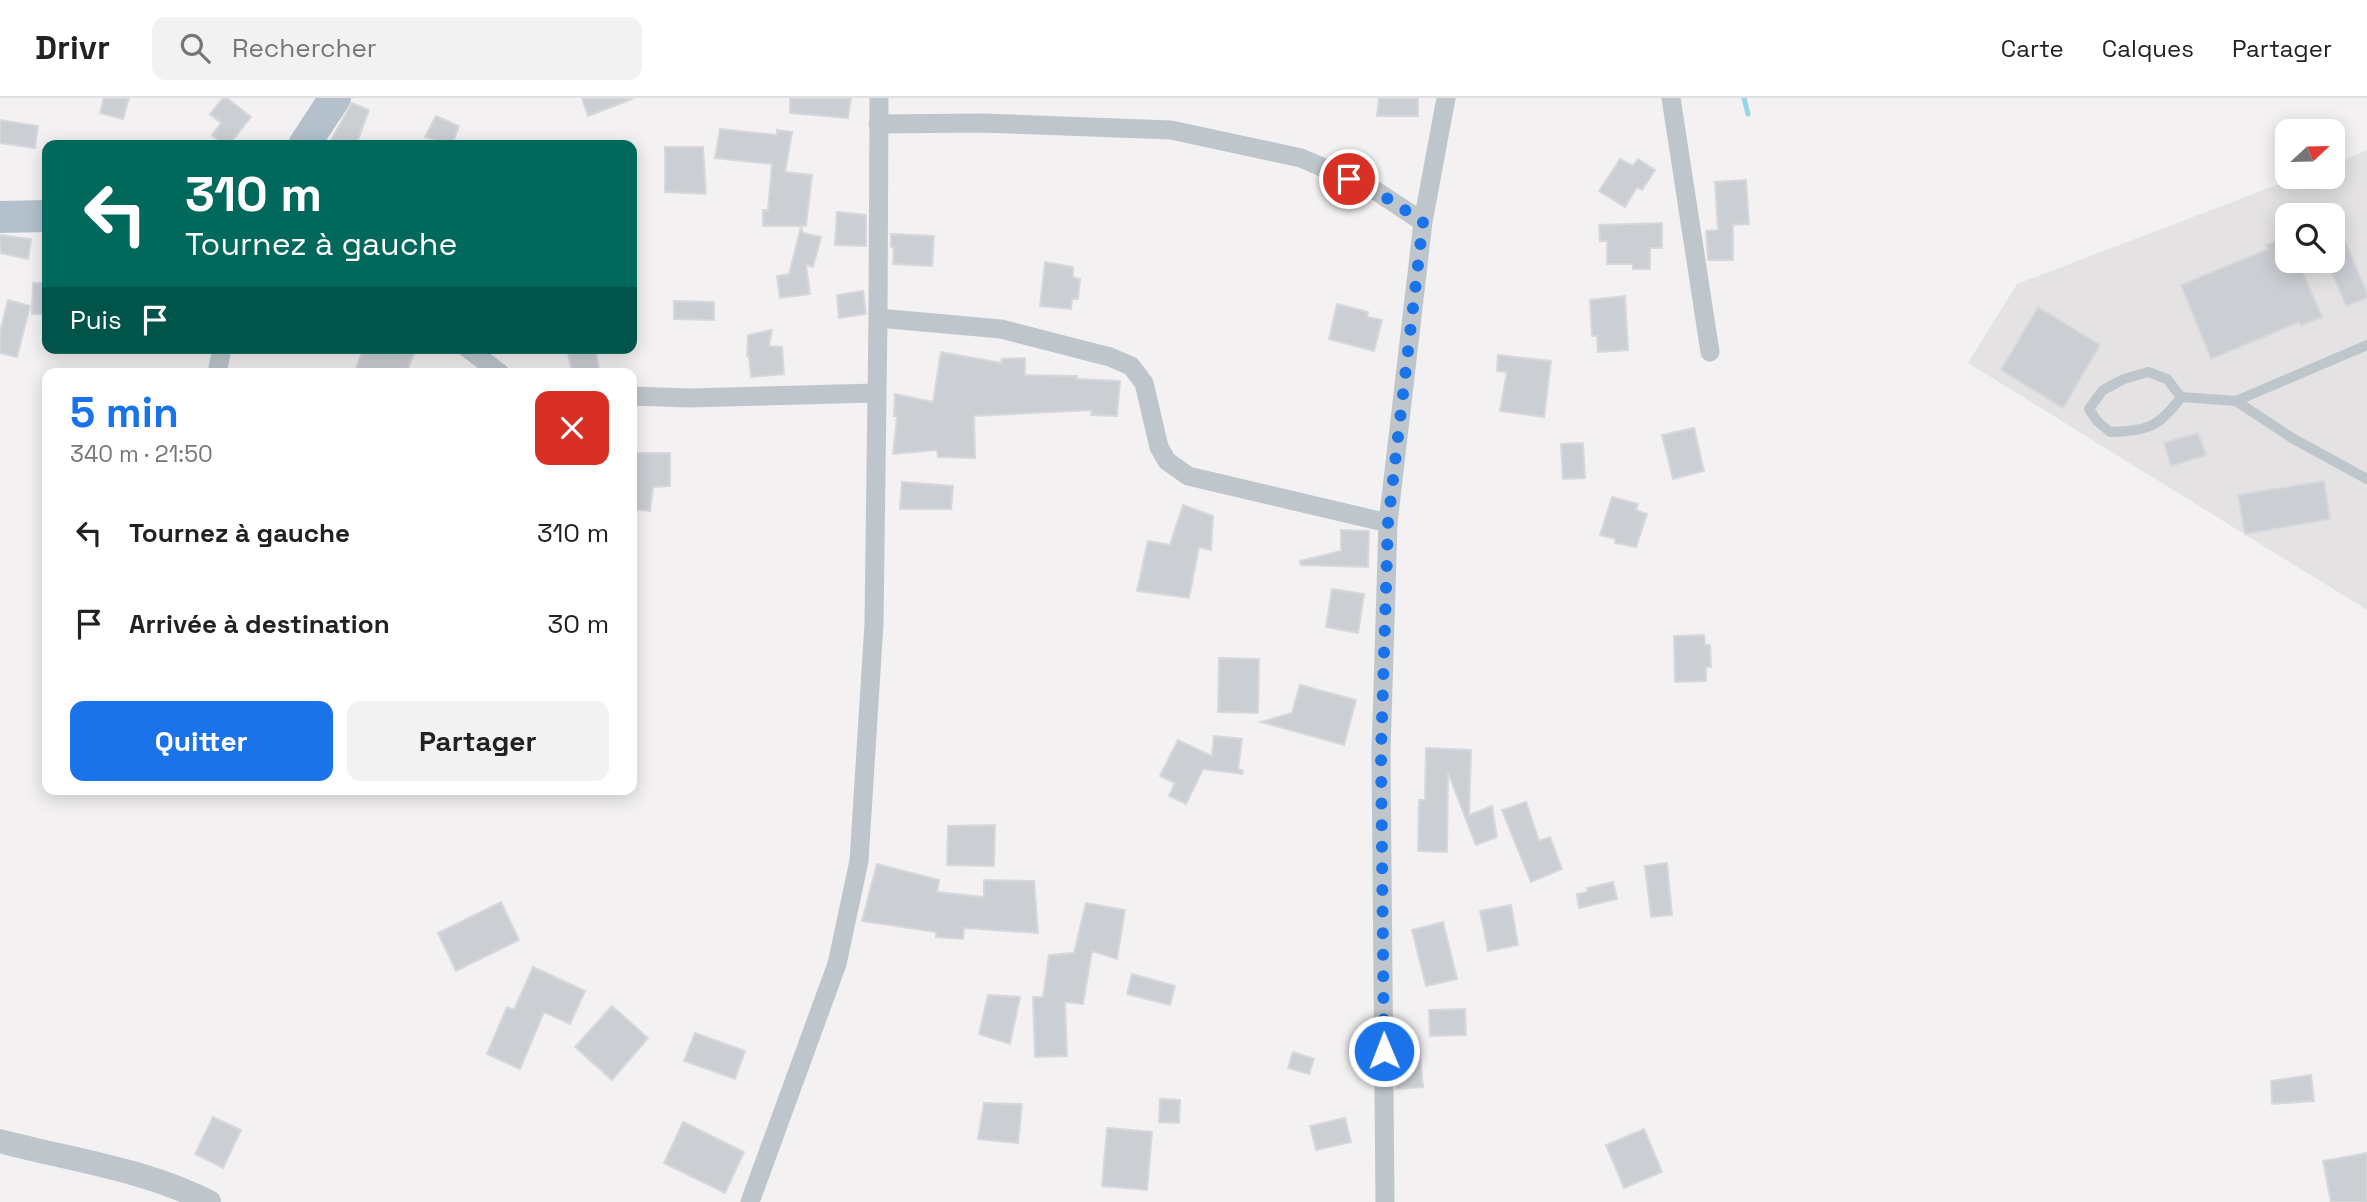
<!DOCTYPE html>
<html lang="fr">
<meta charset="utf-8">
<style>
body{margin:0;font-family:"Space Grotesk",sans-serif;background:#f2f2f2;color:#222;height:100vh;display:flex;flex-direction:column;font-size:26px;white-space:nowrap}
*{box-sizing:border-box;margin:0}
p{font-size:23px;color:#767676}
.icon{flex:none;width:38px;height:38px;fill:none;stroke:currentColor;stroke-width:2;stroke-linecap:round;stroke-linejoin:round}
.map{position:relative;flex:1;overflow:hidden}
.details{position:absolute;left:42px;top:270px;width:595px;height:427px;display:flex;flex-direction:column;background:#fff;border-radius:14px;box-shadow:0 4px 18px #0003}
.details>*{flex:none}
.guide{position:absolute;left:42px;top:42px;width:595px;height:214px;border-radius:14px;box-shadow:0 4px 18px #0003;background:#00695c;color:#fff;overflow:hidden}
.needle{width:46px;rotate:68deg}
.buttons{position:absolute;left:2275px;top:21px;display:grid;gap:14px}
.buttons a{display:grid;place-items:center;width:70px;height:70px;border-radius:14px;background:#fff;box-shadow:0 4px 18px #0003;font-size:35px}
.pin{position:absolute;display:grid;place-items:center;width:60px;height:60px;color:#fff;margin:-30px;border:4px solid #fff;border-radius:50%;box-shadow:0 2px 7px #0007}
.me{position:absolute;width:77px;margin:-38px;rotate:359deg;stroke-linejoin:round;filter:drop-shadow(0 0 5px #0008)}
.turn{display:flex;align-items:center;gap:24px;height:147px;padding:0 28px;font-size:32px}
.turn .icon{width:91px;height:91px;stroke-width:2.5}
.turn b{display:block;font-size:49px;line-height:60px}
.then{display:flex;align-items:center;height:66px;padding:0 28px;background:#0003;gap:14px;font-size:26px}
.round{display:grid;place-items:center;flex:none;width:74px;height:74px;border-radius:14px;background:#f2f2f2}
.summary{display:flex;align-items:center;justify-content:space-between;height:119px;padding:0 28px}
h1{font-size:42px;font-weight:700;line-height:52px;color:#1a73e8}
.cta{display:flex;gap:14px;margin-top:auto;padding:14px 28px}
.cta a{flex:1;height:80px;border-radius:14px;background:#1a73e8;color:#fff;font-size:28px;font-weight:700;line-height:80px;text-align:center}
.cta a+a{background:#f2f2f2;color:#222}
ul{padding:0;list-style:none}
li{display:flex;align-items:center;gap:21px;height:91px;padding:0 28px}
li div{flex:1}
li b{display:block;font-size:26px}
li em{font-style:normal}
header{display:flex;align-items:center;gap:42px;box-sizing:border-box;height:98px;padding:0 35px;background:#fff;border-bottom:2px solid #e0e0e0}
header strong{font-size:33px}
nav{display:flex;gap:38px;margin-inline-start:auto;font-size:24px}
.search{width:490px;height:63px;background:#f2f2f2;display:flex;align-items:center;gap:18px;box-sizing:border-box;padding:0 24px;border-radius:14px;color:#767676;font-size:26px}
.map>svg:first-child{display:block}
</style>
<header>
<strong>Drivr</strong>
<div class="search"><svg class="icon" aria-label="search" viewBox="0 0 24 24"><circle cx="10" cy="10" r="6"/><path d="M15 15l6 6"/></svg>Rechercher</div>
<nav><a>Carte</a><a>Calques</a><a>Partager</a></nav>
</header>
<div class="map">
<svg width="2367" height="1104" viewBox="0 0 2367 1104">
<rect width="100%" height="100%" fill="#f3f1f1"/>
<path fill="#e4e2e2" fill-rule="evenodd" d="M 2367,52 L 2367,512 L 1968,265 L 2017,186 L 2298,79 L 2333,79 L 2333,66 ZM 2287,117 L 2333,117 L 2333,163 L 2287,163 Z"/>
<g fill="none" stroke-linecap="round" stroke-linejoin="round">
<path stroke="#96d7e4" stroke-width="5" d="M 1744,0 L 1748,16"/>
</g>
<path fill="#cbced3" stroke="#d6d8dc" stroke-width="2" d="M 104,0 L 129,0 L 123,21 L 100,15 Z
M 223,0 L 227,0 L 251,19 L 229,47 L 224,47 L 212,37 L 221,25 L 210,16 Z
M 582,0 L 632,0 L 632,1 L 588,18 Z
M 790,0 L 851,0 L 848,20 L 790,15 Z
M 1379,0 L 1418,0 L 1418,18 L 1377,18 Z
M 352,5 L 369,12 L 356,47 L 345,47 L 331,42 Z
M 436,18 L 459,28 L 452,47 L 425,39 Z
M 0,22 L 38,28 L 35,50 L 0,45 Z
M 720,31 L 777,37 L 777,32 L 792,34 L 785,74 L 812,77 L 806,128 L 763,128 L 763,112 L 768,112 L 772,66 L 715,60 Z
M 665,49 L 703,49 L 706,96 L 665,94 Z
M 1620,61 L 1633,68 L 1638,61 L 1655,72 L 1642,92 L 1637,89 L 1625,109 L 1599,93 Z
M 1746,82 L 1749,126 L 1733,127 L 1733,162 L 1708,162 L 1706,133 L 1718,132 L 1715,84 Z
M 837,114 L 866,117 L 866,148 L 835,147 Z
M 2333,115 L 2367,195 L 2367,200 L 2346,208 L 2327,163 L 2333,163 Z
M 1662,125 L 1662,150 L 1650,150 L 1650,171 L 1633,171 L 1633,166 L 1607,166 L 1607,143 L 1600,143 L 1599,127 Z
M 801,129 L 803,135 L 821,139 L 813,169 L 806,167 L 810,196 L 780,200 L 777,178 L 789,176 Z
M 891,136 L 934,138 L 932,168 L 893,166 L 894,149 L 891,149 Z
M 0,137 L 31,141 L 28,161 L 0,155 Z
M 2287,138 L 2287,163 L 2298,163 L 2322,219 L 2301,228 L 2299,224 L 2211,261 L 2181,187 L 2268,151 L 2266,147 Z
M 1045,164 L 1073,169 L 1073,179 L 1080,181 L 1078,201 L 1072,201 L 1071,211 L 1040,208 Z
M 33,185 L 47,185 L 47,216 L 32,216 Z
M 863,193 L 866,216 L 839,220 L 837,197 Z
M 1625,198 L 1628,252 L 1598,254 L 1597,238 L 1592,238 L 1590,202 Z
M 8,202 L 30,208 L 17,259 L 0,255 L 0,234 Z
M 674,203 L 714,204 L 714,222 L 674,221 Z
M 1337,206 L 1368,214 L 1367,219 L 1382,222 L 1374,253 L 1329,241 Z
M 2038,209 L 2100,247 L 2063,310 L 2001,272 Z
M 772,232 L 769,248 L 782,249 L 784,276 L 751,279 L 749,258 L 747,258 L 748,237 Z
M 364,250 L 416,250 L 406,275 L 354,275 Z
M 567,250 L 595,250 L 599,272 L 572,275 Z
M 941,254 L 1001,265 L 1002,261 L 1025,260 L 1025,277 L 1077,278 L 1077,281 L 1120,283 L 1117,318 L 1091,317 L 1092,312 L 974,318 L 975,360 L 938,359 L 937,352 L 893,356 L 897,318 L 894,318 L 895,296 L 933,304 Z
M 1498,257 L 1551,263 L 1544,319 L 1500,313 L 1507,274 L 1497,273 Z
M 1694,330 L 1704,373 L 1673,381 L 1662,337 Z
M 2198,335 L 2206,357 L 2171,368 L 2164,345 Z
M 1583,345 L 1585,380 L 1563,381 L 1561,346 Z
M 632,355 L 670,355 L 670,388 L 653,389 L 650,413 L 632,411 Z
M 2324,383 L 2330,421 L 2245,436 L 2238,397 Z
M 902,384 L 953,388 L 951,411 L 900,411 Z
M 1612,399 L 1638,406 L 1636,412 L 1647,416 L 1636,449 L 1615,445 L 1615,441 L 1600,437 Z
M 1183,407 L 1213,418 L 1211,452 L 1199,449 L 1189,500 L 1137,493 L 1148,443 L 1170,447 Z
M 1341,432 L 1369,433 L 1368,469 L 1301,467 L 1300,463 L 1341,453 Z
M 1332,491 L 1364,496 L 1358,535 L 1326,529 Z
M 1704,537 L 1705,547 L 1710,547 L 1711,569 L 1706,569 L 1706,583 L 1675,584 L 1674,538 Z
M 1219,560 L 1259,561 L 1258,615 L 1218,614 Z
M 1300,587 L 1356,602 L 1344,647 L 1261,624 L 1292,615 Z
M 1214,638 L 1242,641 L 1238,671 L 1243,673 L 1242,676 L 1203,671 L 1186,706 L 1169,698 L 1175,685 L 1160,678 L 1178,642 L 1212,658 Z
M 1426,650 L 1471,652 L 1469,717 L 1492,708 L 1497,739 L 1476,747 L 1448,675 L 1447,754 L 1418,753 L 1419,702 L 1425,702 Z
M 1526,704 L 1539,743 L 1550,739 L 1562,771 L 1531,784 L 1502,712 Z
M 995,727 L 994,768 L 947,767 L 948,728 Z
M 1667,765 L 1672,817 L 1651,819 L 1645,768 Z
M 877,766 L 939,782 L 937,794 L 984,799 L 984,782 L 1034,783 L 1038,835 L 964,830 L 963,841 L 936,839 L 936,834 L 862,823 Z
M 1613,784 L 1617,801 L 1579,810 L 1577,796 L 1588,794 L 1587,790 Z
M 501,804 L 519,842 L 456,873 L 438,835 Z
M 1086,805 L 1125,812 L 1117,861 L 1092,853 L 1083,906 L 1065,904 L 1067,958 L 1035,959 L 1033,899 L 1043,899 L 1049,857 L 1074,855 Z
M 1511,807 L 1518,847 L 1488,853 L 1480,813 Z
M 1443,824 L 1457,881 L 1426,888 L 1412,832 Z
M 533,869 L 585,893 L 570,926 L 544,914 L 520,971 L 487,956 L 507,909 L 514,912 Z
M 1132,876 L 1175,888 L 1170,907 L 1127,896 Z
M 988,897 L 1020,899 L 1010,946 L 979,936 Z
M 612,908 L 648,940 L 612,982 L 575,949 Z
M 1465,911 L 1466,937 L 1430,938 L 1429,912 Z
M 695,935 L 745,953 L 735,981 L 684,963 Z
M 1419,947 L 1423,989 L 1396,991 L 1396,949 Z
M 1293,954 L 1314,961 L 1309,976 L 1288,970 Z
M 2311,977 L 2314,1003 L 2272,1006 L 2271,983 Z
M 1160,1001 L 1180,1002 L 1179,1025 L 1159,1024 Z
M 984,1005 L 1022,1006 L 1018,1045 L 978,1041 Z
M 213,1019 L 241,1032 L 223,1070 L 195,1056 Z
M 1345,1020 L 1351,1044 L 1316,1052 L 1310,1028 Z
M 683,1024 L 744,1054 L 725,1095 L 664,1065 Z
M 1107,1030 L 1152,1034 L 1147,1092 L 1102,1088 Z
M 1644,1031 L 1662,1074 L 1624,1090 L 1606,1047 Z
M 2367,1055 L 2367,1104 L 2331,1104 L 2323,1063 Z"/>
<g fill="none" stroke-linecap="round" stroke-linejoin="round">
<path stroke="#bec6cc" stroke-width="10" d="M 2181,299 C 2158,331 2147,332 2110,334 L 2097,323 L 2089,311 L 2103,292 L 2124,281 L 2148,274 L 2167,281 L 2181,299 L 2236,303 L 2367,247
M 2236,303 L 2292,340 L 2367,381"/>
<path stroke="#bec6cc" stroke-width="19" d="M 1671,0 L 1710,254
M 878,26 L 982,25 L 1171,32 L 1301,60 L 1373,91 L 1423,124
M 878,220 L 1001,231 L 1110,259 L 1131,268 L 1144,285 L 1159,349 L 1167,363 L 1188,378 L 1388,425
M 467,250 L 500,275
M 217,275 L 222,250
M 632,298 L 689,300 L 876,295
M 750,1104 L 837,866 L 859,763 L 874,526 L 878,220 L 879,0
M 1385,1104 L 1381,654 L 1388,425 L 1423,124 L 1446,0"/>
<path stroke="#bec6cc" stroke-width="24" d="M 0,1043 C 71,1062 144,1071 209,1104"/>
<path stroke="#b4c1cd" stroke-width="32" d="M 304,47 L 335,0
M 0,119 L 47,118"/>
</g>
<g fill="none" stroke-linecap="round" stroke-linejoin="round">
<path stroke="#1a73e8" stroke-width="12" stroke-dasharray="0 21.6" d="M 1349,81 L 1373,91 L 1423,124 L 1388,425 L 1381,654 L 1384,953"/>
</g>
</svg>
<div class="buttons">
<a><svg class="needle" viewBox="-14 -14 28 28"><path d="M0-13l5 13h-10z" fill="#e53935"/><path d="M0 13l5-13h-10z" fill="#767676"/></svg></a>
<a><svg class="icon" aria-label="search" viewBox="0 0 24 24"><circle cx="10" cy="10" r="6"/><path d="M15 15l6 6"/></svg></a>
</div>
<div class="pin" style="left:1349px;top:81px;background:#d93025"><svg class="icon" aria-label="arrive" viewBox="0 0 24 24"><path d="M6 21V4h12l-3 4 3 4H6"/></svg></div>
<svg class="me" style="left:1384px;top:953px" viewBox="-20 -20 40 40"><circle r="17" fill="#1a73e8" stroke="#fff" stroke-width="3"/><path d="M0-11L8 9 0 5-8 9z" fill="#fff"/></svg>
<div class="guide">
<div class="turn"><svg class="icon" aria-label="left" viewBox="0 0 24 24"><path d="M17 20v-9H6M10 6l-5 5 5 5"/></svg><div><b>310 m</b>Tournez à gauche</div></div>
<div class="then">Puis<svg class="icon" aria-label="arrive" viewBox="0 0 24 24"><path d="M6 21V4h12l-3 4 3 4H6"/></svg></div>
</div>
<section class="details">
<div class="summary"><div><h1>5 min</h1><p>340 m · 21:50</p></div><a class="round" style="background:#d93025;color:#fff"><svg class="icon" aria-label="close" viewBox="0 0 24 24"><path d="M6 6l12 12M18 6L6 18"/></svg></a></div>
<ul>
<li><svg class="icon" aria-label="left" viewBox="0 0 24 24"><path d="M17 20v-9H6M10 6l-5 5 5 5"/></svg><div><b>Tournez à gauche</b></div><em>310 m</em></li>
<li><svg class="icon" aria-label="arrive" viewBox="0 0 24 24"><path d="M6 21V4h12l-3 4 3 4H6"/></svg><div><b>Arrivée à destination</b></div><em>30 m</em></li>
</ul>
<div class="cta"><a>Quitter</a><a>Partager</a></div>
</section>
</div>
